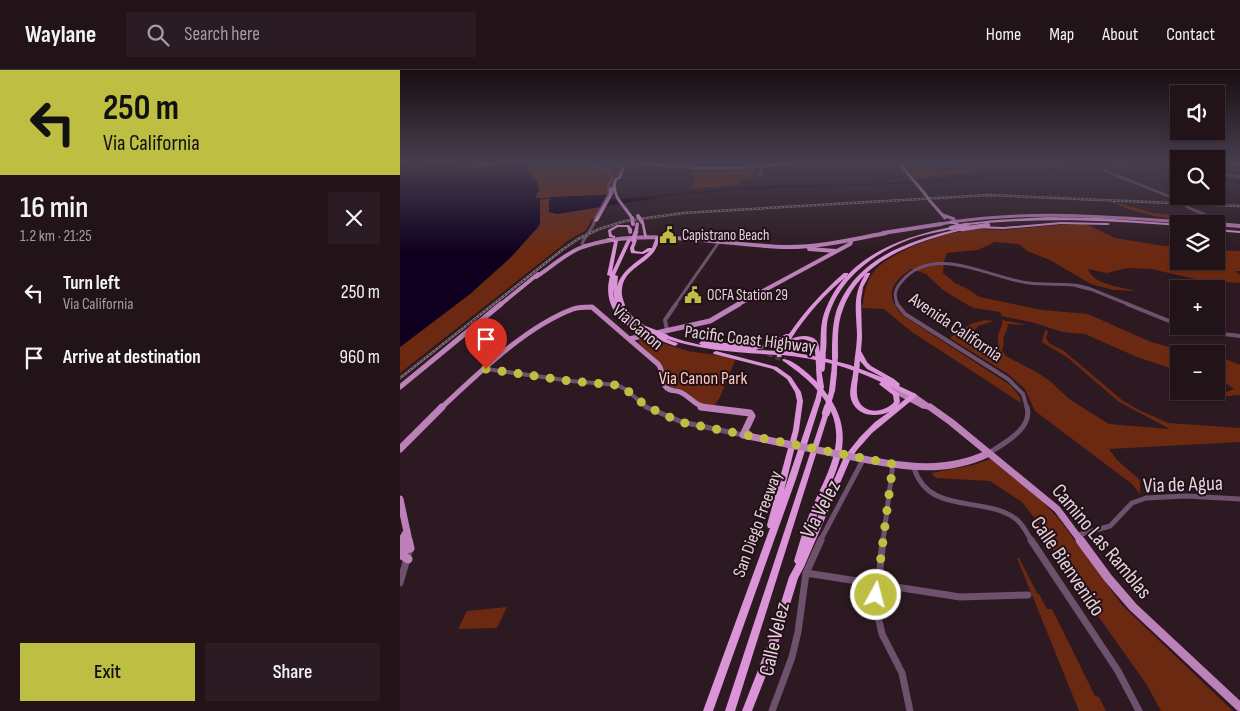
<!DOCTYPE html>
<meta charset="utf-8">
<style>
body{margin:0;font-family:"Sofia Sans Condensed",sans-serif;background:#2a1c22;color:#f1f3f6;height:100vh;display:flex;flex-direction:column;font-size:19px;white-space:nowrap}
*{box-sizing:border-box;margin:0}
p{font-size:16px;color:#a29ea2}
.icon{flex:none;width:28px;height:28px;fill:none;stroke:currentColor;stroke-width:2;stroke-linecap:round;stroke-linejoin:round}
.map{position:relative;flex:1;overflow:hidden}
.side{display:flex;flex-direction:column;background:#221319;width:400px}
.side>*{flex:none}
.guide{background:#bebf42;color:#111;overflow:hidden}
.controls{position:absolute;left:770px;top:15px;display:grid;gap:10px}
.controls a{display:grid;place-items:center;width:55px;height:55px;border-radius:0px;background:#221319;box-shadow:0 1px 4px #0004,0 0 0 1px #3f3238;font-size:25px}
.pin{position:absolute;display:grid;place-items:center;width:42px;height:42px;color:#fff;margin:-51px -21px;border-radius:50% 50% 50% 0;rotate:-45deg;box-shadow:0 0 5px #0007}
.pin .icon{rotate:45deg}
.me{position:absolute;width:55px;margin:-28px;rotate:7deg;stroke-linejoin:round;filter:drop-shadow(0 0 4px #0008)}
.turn{display:flex;align-items:center;gap:18px;height:105px;padding:0 20px;font-size:22px}
.turn .icon{width:65px;height:65px;stroke-width:2.5}
.turn b{display:block;font-size:35px;line-height:42px}
.round{display:grid;place-items:center;flex:none;width:52px;height:52px;border-radius:0px;background:#2a1c22}
.headline{display:flex;align-items:center;justify-content:space-between;height:85px;padding:0 20px}
h1{font-size:30px;font-weight:600;line-height:38px}
.primary-button{display:flex;gap:10px;margin-top:auto;padding:10px 20px}
.primary-button a{flex:1;height:58px;border-radius:0px;background:#bebf42;color:#111;font-size:20px;font-weight:600;line-height:58px;text-align:center}
.primary-button a+a{background:#2a1c22;color:#f1f3f6}
ul{padding:0;list-style:none}
li{display:flex;align-items:center;gap:15px;height:65px;padding:0 20px}
li div{flex:1}
li b{display:block;font-size:19px}
li em{font-style:normal}
header{display:flex;align-items:center;gap:30px;box-sizing:border-box;height:70px;padding:0 25px;background:#221319;border-bottom:1px solid #3f3238}
header strong{font-size:24px}
nav{display:flex;gap:28px;margin-inline-start:auto;font-size:18px}
.search{width:350px;height:45px;background:#2a1c22;display:flex;align-items:center;gap:12px;box-sizing:border-box;padding:0 18px;border-radius:0px;color:#a29ea2;font-size:19px}
main{display:flex;flex:1;min-height:0}
.map>svg:first-child{display:block}
</style>
<header>
<strong>Waylane</strong>
<div class="search"><svg class="icon" aria-label="search" viewBox="0 0 24 24"><circle cx="10" cy="10" r="6"/><path d="M15 15l6 6"/></svg>Search here</div>
<nav><a>Home</a><a>Map</a><a>About</a><a>Contact</a></nav>
</header>
<main>
<section class="side">
<div class="guide">
<div class="turn"><svg class="icon" aria-label="left" viewBox="0 0 24 24"><path d="M17 20v-9H6M10 6l-5 5 5 5"/></svg><div><b>250 m</b>Via California</div></div>
</div>
<div class="headline"><div><h1>16 min</h1><p>1.2 km · 21:25</p></div><a class="round"><svg class="icon" aria-label="close" viewBox="0 0 24 24"><path d="M6 6l12 12M18 6L6 18"/></svg></a></div>
<ul>
<li><svg class="icon" aria-label="left" viewBox="0 0 24 24"><path d="M17 20v-9H6M10 6l-5 5 5 5"/></svg><div><b>Turn left</b><p>Via California</p></div><em>250 m</em></li>
<li><svg class="icon" aria-label="arrive" viewBox="0 0 24 24"><path d="M6 21V4h12l-3 4 3 4H6"/></svg><div><b>Arrive at destination</b></div><em>960 m</em></li>
</ul>
<div class="primary-button"><a>Exit</a><a>Share</a></div>
</section>
<div class="map">
<svg width="840" height="641" viewBox="0 0 840 641">
<rect width="100%" height="100%" fill="#2d1921"/>
<path fill="#6c2911" d="M 126,92 L 223,93 L 196,149 L 192,149 L 186,160 L 169,170 L 0,303 L 0,277 L 70,224 L 111,187 L 138,157 L 140,153 L 140,128 L 132,128 L 135,127 L 139,121 L 135,108 L 128,103 L 128,97 Z
M 505,97 L 544,99 L 575,98 L 586,101 L 515,108 Z
M 297,99 L 359,100 L 360,101 L 347,109 L 341,110 L 338,115 L 291,119 L 296,108 L 293,107 L 295,103 L 292,103 L 298,101 Z
M 708,130 L 754,143 L 802,148 L 790,141 L 817,152 C 790,155 731,144 708,130 Z
M 686,154 L 715,168 L 764,176 L 779,176 L 779,191 L 816,191 L 816,180 L 840,181 L 840,201 L 835,201 L 840,205 L 840,213 L 800,210 L 751,199 L 727,198 L 707,203 L 688,199 C 693,215 722,217 736,221 L 714,220 L 691,214 L 650,190 L 627,181 L 619,174 L 595,172 L 578,180 L 547,183 L 544,192 L 543,203 L 555,213 L 570,220 L 579,227 L 642,240 L 688,244 L 751,272 L 783,281 L 802,281 L 811,284 L 779,284 L 779,301 L 737,287 L 685,264 L 662,262 L 635,253 L 602,246 L 600,242 L 574,238 L 566,234 L 543,220 L 526,204 L 511,199 C 491,213 484,225 502,245 L 610,315 L 620,327 L 621,333 L 512,262 L 484,239 L 462,238 C 464,224 466,210 476,199 C 497,178 549,161 578,159 C 586,159 594,160 601,160 C 630,158 657,154 686,154 Z
M 584,250 L 594,251 L 578,256 L 568,268 L 572,273 L 599,287 C 598,282 598,274 598,267 C 598,260 603,258 602,250 L 623,254 L 624,255 L 608,254 L 607,260 L 603,268 L 604,273 L 602,281 L 606,286 L 638,303 L 650,311 L 669,329 L 709,354 L 770,359 L 719,332 L 668,288 L 642,272 L 645,260 L 648,261 L 646,268 L 649,273 L 664,281 L 722,330 L 737,339 L 768,353 L 840,358 L 840,372 L 709,379 L 717,390 L 740,410 L 740,424 L 732,414 L 635,341 L 625,319 L 608,304 L 551,269 L 551,267 L 571,254 Z
M 242,267 L 288,281 L 336,288 L 320,327 L 313,338 L 301,336 L 283,321 L 268,316 L 261,295 L 238,272 Z
M 816,285 L 840,295 L 840,325 L 813,327 L 799,321 L 814,324 L 817,322 L 824,323 L 834,319 L 816,306 Z
M 590,389 L 642,431 L 659,449 L 723,536 L 833,641 L 761,641 L 747,615 L 686,529 L 634,452 L 636,450 L 622,432 L 590,411 L 536,408 L 531,403 L 574,395 Z
M 617,488 L 619,488 L 637,523 L 639,524 L 647,539 L 652,539 L 695,626 L 699,627 L 706,641 L 679,641 Z
M 107,537 L 97,558 L 58,559 L 67,541 Z"/>
<path fill="#100020" d="M 0,92 L 30,102 L 126,92 L 128,97 L 128,103 L 137,110 L 139,121 L 135,128 L 140,128 L 140,153 L 138,157 L 111,187 L 70,224 L 0,277 Z
M 7,92 L 74,92 L 68,97 L 33,101 Z
M 223,124 L 222,126 L 212,127 L 211,129 L 258,128 L 157,144 L 149,142 L 149,131 L 151,127 Z"/>
<g fill="none" stroke-linecap="round" stroke-linejoin="round">
<path stroke="#100020" stroke-width="1" d="M 138,92 L 141,92
M 126,93 L 130,92
M 816,107 L 840,112
M 140,129 L 150,128
M 226,129 L 347,118 L 511,113 L 686,96 L 724,95 L 779,100"/>
<path stroke="#48353d" stroke-width="5.5" stroke-dasharray="5.5 3" stroke-linecap="butt" d="M 352,277 L 385,290"/>
<path stroke="#6e516c" stroke-width="2.5" d="M 78,94 L 82,95 L 73,96 Z
M 187,94 L 205,99 L 212,107
M 82,95 L 113,92
M 361,98 L 362,102 L 358,105 L 361,105 L 361,103
M 703,100 L 776,129 L 789,138 L 811,147 L 823,155
M 816,103 L 840,107
M 193,155 L 196,146 L 209,124 L 208,116 L 212,107"/>
<path stroke="#6e516c" stroke-width="3" d="M 821,154 L 823,155
M 185,176 L 182,173 L 194,154
M 693,220 L 730,235
M 275,235 L 319,172
M 498,235 C 493,225 495,219 502,211 C 534,173 589,208 629,213 C 651,216 672,211 693,220 L 677,216"/>
<path stroke="#6e516c" stroke-width="4" d="M 497,234 L 505,244 L 608,309 L 623,324 L 627,338
M 727,234 L 779,255
M 783,256 L 807,262 L 840,266
M 267,260 L 265,250 L 276,234
M 86,299 L 171,311 L 217,315 L 225,319 L 248,338"/>
<path stroke="#6e516c" stroke-width="5" d="M 246,337 L 282,352 L 343,365
M 589,383 C 604,373 633,359 627,337
M 514,398 C 529,446 584,425 616,449 C 623,454 627,464 632,471
M 678,465 L 710,456 L 732,433 L 746,428 L 786,426 L 840,429
M 420,471 L 463,390
M 483,471 L 493,394"/>
<path stroke="#6e516c" stroke-width="7" d="M 483,470 L 476,537 L 482,564 L 502,603 L 510,641
M 631,470 L 718,601 L 739,641
M 406,503 L 560,527 L 628,525
M 0,513 L 10,478
M 372,641 L 392,587 L 398,562 L 406,503 L 421,470"/>
<path stroke="#bc81b9" stroke-width="3" d="M 229,92 C 286,99 341,101 397,92
M 498,92 L 525,124
M 828,92 L 840,96
M 530,131 L 545,148
M 543,145 L 554,149
M 551,152 C 638,139 725,148 813,154
M 816,154 L 830,155
M 533,155 L 553,152"/>
<path stroke="#bc81b9" stroke-width="4" d="M 816,154 L 840,156
M 483,163 L 541,154
M 409,179 L 436,181
M 136,207 C 150,198 165,184 180,178 C 241,155 324,176 388,177 C 421,177 454,169 486,163
M 100,235 L 138,204
M 337,235 L 450,174 L 452,170"/>
<path stroke="#bc81b9" stroke-width="5" d="M 229,269 L 310,251 L 339,234
M 486,316 L 523,336 L 529,337
M 0,317 L 101,234
M 514,326 L 531,338
M 41,338 C 78,304 125,257 173,239 C 179,237 186,237 192,237 L 258,294 C 264,301 261,309 265,316 C 269,322 275,320 280,322 C 293,328 293,336 311,338"/>
<path stroke="#bc81b9" stroke-width="7" d="M 301,337 L 350,343 L 352,346 L 343,365 L 387,374
M 530,337 L 551,352 L 657,439 L 681,471
M 0,379 L 42,337
M 458,388 C 503,397 546,404 589,383
M 0,429 L 9,471
M 1,471 L 7,461"/>
<path stroke="#bc81b9" stroke-width="9" d="M 680,470 L 708,508 L 733,537 L 840,637
M 0,473 L 2,470
M 0,481 L 10,478 L 8,470
M 0,484 L 8,489"/>
<path fill="#db94d7" fill-rule="evenodd" d="M 224,92 L 227,92 L 221,108 L 217,110 C 212,126 226,135 234,148 L 231,149 L 217,130 L 213,121 L 213,124 L 198,151 L 195,152 L 194,151 L 209,124 L 209,118 L 211,117 L 212,118 L 214,109 L 218,107 Z
M 647,147 L 700,148 L 779,154 L 779,156 C 707,150 640,147 568,155 L 566,154 L 568,153 L 595,150 Z
M 241,151 L 244,152 L 247,167 L 244,166 Z
M 550,151 L 552,151 L 565,156 L 563,157 L 550,153 Z
M 236,152 L 239,153 L 238,162 L 236,163 L 234,162 Z
M 661,152 L 708,153 L 710,154 L 708,155 L 661,154 L 603,159 L 576,158 L 574,157 L 576,156 L 603,157 Z
M 217,155 L 229,155 L 232,159 L 232,163 L 229,164 L 227,157 L 218,157 L 211,161 L 212,165 L 215,166 L 215,168 L 209,167 L 208,160 Z
M 551,157 L 553,158 L 552,159 C 539,162 525,164 511,169 C 474,183 439,208 428,248 C 425,261 428,274 425,286 L 416,285 L 412,273 C 405,268 398,268 392,274 L 390,278 L 396,283 L 420,287 L 450,295 L 484,308 L 467,299 L 460,291 L 459,296 L 455,296 L 454,295 C 455,285 457,274 457,264 C 456,239 452,225 466,203 L 470,203 L 470,204 L 463,217 L 461,230 L 462,268 L 461,281 L 467,292 L 471,296 L 494,309 L 500,314 L 499,316 L 516,324 L 517,326 L 472,363 L 457,380 L 450,390 L 404,497 L 398,508 L 377,577 L 352,641 L 342,641 L 367,577 L 389,507 L 396,494 L 394,491 C 399,474 404,457 411,440 C 427,403 451,368 424,329 C 416,317 405,307 394,299 C 390,296 386,293 382,290 L 383,289 C 393,289 410,305 417,312 L 416,299 L 419,297 L 421,298 L 424,317 L 423,319 C 466,371 428,409 411,462 L 444,387 L 460,367 L 475,352 L 489,342 C 475,348 456,346 451,329 C 449,323 451,316 452,309 L 455,307 L 458,309 C 457,315 456,323 458,329 C 463,345 485,343 494,332 L 493,325 L 480,315 L 479,314 L 481,312 C 450,297 417,288 382,285 L 381,287 L 377,287 L 377,285 C 336,282 303,281 264,268 L 263,267 L 266,265 L 284,271 L 301,275 L 299,273 L 302,271 L 350,275 L 353,277 L 370,273 L 386,264 L 389,264 C 405,241 423,221 444,203 L 448,203 L 448,205 C 426,223 406,245 391,269 C 399,266 409,264 416,270 C 419,273 419,278 420,282 C 421,271 420,258 423,247 C 441,189 497,168 551,157 ZM 386,268 L 378,281 L 355,280 L 374,275 ZM 488,315 L 509,326 L 498,335 L 500,332 L 499,324 Z
M 562,158 L 563,158 L 563,160 C 515,172 459,189 442,242 C 437,256 438,273 438,288 L 435,290 L 433,289 L 432,288 C 432,273 432,256 436,242 C 455,187 511,170 562,158 Z
M 816,159 L 840,161 L 840,163 L 816,161 Z
M 256,167 L 259,168 C 259,169 258,175 257,176 C 250,194 224,197 222,219 C 221,224 223,230 225,235 L 224,237 L 234,248 L 248,258 L 249,259 L 248,260 C 236,260 219,241 215,230 C 213,226 213,222 213,218 C 214,239 225,247 241,259 L 242,260 L 241,261 L 239,262 C 216,251 203,231 210,206 L 207,205 L 214,172 L 206,169 L 208,168 L 218,171 L 212,202 L 227,170 L 229,169 L 231,170 L 215,205 L 218,206 L 217,217 C 221,200 238,192 250,181 L 243,184 L 231,183 L 230,178 L 234,169 L 237,170 L 234,178 L 235,181 L 242,182 L 248,178 L 252,178 Z
M 258,266 L 277,273 L 278,274 L 275,276 L 256,269 L 255,268 L 256,267 Z
M 316,281 L 377,297 L 391,307 L 401,322 L 403,331 L 399,360 L 384,421 L 415,330 L 418,328 L 421,330 L 396,409 L 313,641 L 303,641 L 370,458 L 368,458 L 367,455 L 393,360 L 397,331 L 395,322 L 387,309 L 373,299 L 314,284 L 313,283 L 314,282 Z
M 434,301 L 437,303 L 435,321 L 432,323 L 429,321 L 431,303 Z
M 424,341 L 428,341 L 429,343 L 335,641 L 325,641 Z"/>
<g stroke="#827178" stroke-width="2.5">
<path id="rail" d="M 0,308 L 162,180 L 178,169 L 199,159 L 225,151 L 283,143 L 589,125 L 840,136"/>
</g>
<use href="#rail" stroke="#220f18" stroke-width="1" stroke-dasharray="2" stroke-linecap="butt"/>
<path stroke="#bc81b9" stroke-width="3" d="M 525,124 L 530,131"/>
<path stroke="#bc81b9" stroke-width="7" d="M 387,374 L 458,388"/>
<path stroke="#db94d7" stroke-width="4" d="M 238,146 L 242,152
M 232,148 L 233,154"/>
<path stroke="#db94d7" stroke-width="4.5" d="M 551,158 L 567,155
M 562,159 L 588,155
M 233,170 L 236,162"/>
<path stroke="#db94d7" stroke-width="5.5" d="M 246,259 L 266,267
M 239,260 L 253,267
M 418,284 L 419,299
M 422,299 L 423,285
M 434,303 L 435,288
M 455,309 L 457,295
M 418,330 L 421,317
M 427,338 L 432,321"/>
<path stroke="#db94d7" stroke-width="8" d="M 426,343 L 428,337"/>
</g>
<linearGradient id="sky" x2="0" y2="1"><stop stop-color="#190e12"/><stop offset="0.51" stop-color="#463e4e"/><stop offset="1" stop-color="#463e4e" stop-opacity="0"/></linearGradient>
<rect width="840" height="182" fill="url(#sky)"/>
<g fill="none" stroke-linecap="round" stroke-linejoin="round">
<path stroke="#bebf42" stroke-width="9" stroke-dasharray="0 16.2" d="M 86,299 L 170,311 L 216,315 L 223,317 L 246,336 L 280,352 L 493,394 L 476,525"/>
</g>
<defs>
<g id="civic-bare" transform="scale(1.35)"><path d="M-.6-6.5H3V-4.5H.6V-3L4-1V1h2V6H-6V1h2V-1L-.6-3ZM-1.2 2.5V6h2.4V2.5Z" fill="#bebf42" stroke="#220f18" stroke-width="2.5" paint-order="stroke"/></g>
</defs>
<g fill-rule="evenodd">
<use href="#civic-bare" x="268" y="165"/>
<use href="#civic-bare" x="293" y="225"/>
</g>
<g text-anchor="middle" stroke-width="4" stroke-linejoin="round" paint-order="stroke">
<g font-size="15" fill="#e2d3d9" stroke="#220f18" text-anchor="start">
<text x="282" y="170">Capistrano Beach</text>
<text x="307" y="230">OCFA Station 29</text>
</g>
<g font-size="18" fill="#e2d3d9" stroke="#220f18">
<text transform="translate(238 257) rotate(40)" y="6">Via Canon</text>
<text transform="translate(556 257) rotate(34)" y="6">Avenida California</text>
<text transform="translate(350 269) rotate(7)" y="6">Pacific Coast Highway</text>
<text transform="translate(357 454) rotate(-70)" y="6">San Diego Freeway</text>
</g>
<g font-size="18" fill="#fdcbba" stroke="#220f18">
<text x="303" y="314">Via Canon Park</text>
</g>
<g font-size="21" fill="#e2d3d9" stroke="#220f18">
<text transform="translate(783 414) rotate(-2)" y="7">Via de Agua</text>
<text transform="translate(420 439) rotate(-62)" y="7">Via Velez</text>
<text transform="translate(702 471) rotate(50)" y="7">Camino Las Ramblas</text>
<text transform="translate(668 496) rotate(56)" y="7">Calle Bienvenido</text>
<text transform="translate(374 569) rotate(-77)" y="7">Calle Velez</text>
</g>
</g>
</svg>
<div class="controls">
<a><svg class="icon" aria-label="sound" viewBox="0 0 24 24"><path d="M4 9h4l5-4v14l-5-4H4zM17 9q2 3 0 6"/></svg></a>
<a><svg class="icon" aria-label="search" viewBox="0 0 24 24"><circle cx="10" cy="10" r="6"/><path d="M15 15l6 6"/></svg></a>
<a><svg class="icon" aria-label="layers" viewBox="0 0 24 24"><path d="M12 4l9 5-9 5-9-5zM3 14l9 5 9-5"/></svg></a>
<a>+</a>
<a>−</a>
</div>
<div class="pin" style="left:86px;top:299px;background:#d93025"><svg class="icon" aria-label="arrive" viewBox="0 0 24 24"><path d="M6 21V4h12l-3 4 3 4H6"/></svg></div>
<svg class="me" style="left:476px;top:525px" viewBox="-20 -20 40 40"><circle r="17" fill="#bebf42" stroke="#fff" stroke-width="3"/><path d="M0-11L8 9 0 5-8 9z" fill="#fff"/></svg>
</div>
</main>
